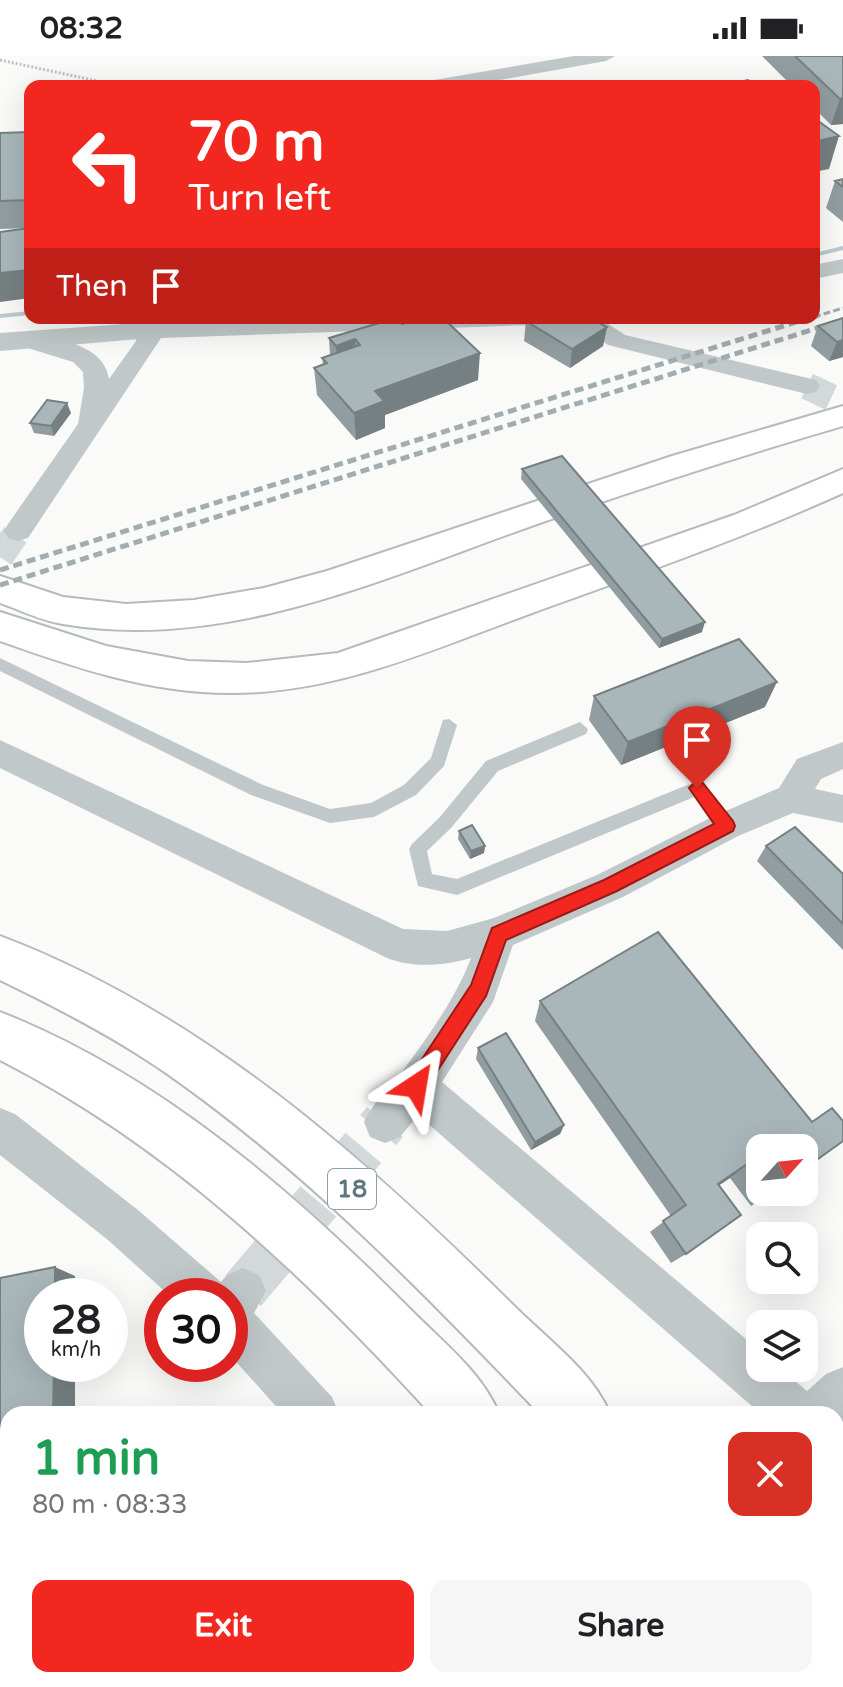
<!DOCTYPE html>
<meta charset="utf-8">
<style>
body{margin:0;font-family:"Varela Round",sans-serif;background:#f6f6f6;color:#202124;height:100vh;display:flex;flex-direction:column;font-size:30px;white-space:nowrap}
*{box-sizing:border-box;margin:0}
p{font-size:26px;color:#757577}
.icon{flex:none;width:44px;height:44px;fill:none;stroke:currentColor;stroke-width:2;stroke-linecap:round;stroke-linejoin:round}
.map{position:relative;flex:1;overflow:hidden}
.sheet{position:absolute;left:0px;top:1350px;width:844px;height:282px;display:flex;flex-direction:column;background:#fff;border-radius:24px 24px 0 0;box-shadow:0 8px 32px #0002}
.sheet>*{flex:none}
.top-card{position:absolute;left:24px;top:24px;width:796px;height:244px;border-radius:16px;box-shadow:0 8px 32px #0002;background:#f22820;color:#fff;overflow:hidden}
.needle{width:52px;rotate:63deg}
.tools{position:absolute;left:746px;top:1078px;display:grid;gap:16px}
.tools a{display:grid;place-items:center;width:72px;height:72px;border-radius:16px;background:#fff;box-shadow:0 8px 32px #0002;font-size:40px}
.speed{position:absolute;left:24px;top:1222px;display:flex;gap:16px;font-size:40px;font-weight:700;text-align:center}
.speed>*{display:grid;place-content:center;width:104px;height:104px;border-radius:50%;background:#fff;box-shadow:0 8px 32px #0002;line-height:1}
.speed small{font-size:20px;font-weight:400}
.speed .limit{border:12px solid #d22;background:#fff;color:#111}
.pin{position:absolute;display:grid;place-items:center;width:68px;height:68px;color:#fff;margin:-82px -34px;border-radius:50% 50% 50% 0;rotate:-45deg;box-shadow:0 0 8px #0007}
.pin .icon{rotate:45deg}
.me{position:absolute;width:88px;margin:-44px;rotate:33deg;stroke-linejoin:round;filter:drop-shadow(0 0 6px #0008)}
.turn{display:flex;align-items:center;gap:28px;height:168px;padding:0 32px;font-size:36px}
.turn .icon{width:104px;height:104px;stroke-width:2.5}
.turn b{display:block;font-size:56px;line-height:68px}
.then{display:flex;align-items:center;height:76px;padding:0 32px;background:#0003;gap:16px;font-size:30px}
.round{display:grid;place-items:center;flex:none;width:84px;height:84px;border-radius:16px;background:#f6f6f6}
.overview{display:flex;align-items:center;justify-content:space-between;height:136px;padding:0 32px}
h1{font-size:48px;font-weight:700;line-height:60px;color:#1e9e55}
.primary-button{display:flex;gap:16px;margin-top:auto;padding:16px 32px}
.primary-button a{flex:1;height:92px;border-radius:16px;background:#f22820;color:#fff;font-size:32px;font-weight:700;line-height:92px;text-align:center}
.primary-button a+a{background:#f6f6f6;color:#202124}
.status{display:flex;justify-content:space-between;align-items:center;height:56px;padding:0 40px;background:#fff;direction:ltr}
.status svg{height:22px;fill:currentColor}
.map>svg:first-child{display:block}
</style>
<div class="status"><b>08:32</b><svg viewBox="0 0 49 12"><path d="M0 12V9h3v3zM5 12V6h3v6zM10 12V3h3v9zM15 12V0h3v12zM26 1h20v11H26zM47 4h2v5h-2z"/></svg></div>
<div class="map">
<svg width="843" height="1631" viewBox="0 0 843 1631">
<rect width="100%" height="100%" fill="#fafaf8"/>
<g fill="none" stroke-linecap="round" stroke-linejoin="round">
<path fill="#b9cbcd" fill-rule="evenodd" d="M 843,190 L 843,194 L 814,201 L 814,197 Z
M 30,255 L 30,259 L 0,262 L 0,258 Z"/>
<path stroke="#d3d9da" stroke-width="27" stroke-dasharray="27 14" stroke-linecap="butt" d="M 807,330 L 843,347
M 0,501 L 18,475"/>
<path stroke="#d3d9da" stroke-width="47" stroke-dasharray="47 23" stroke-linecap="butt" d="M 243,1235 L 385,1066"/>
<g stroke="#b4bbbd" stroke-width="4">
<path id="trunk" d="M 0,880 C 201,956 364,1101 514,1250 C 546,1282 593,1316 610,1358 L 540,1358 C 424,1237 307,1116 169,1019 C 116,982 58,952 0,924 Z
M 0,956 C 160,1019 294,1136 414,1257 C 444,1287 483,1318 499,1358 L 431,1358 C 304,1219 169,1090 0,1004 Z
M 836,1592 L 843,1595 L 843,1631 L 804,1631 L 801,1624 L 836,1624 Z
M 679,1624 L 748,1624 L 751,1631 L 682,1631 Z"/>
</g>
<g stroke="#b4bbbd" stroke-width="4">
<path id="motorway" d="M 843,350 L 843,370 C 740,400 638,433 537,468 C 386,521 227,596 63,568 C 42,565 20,554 0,547 L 0,520 L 63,541 L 126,548 L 194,544 L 264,532 L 327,515 L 672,400 Z
M 843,413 L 843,437 C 741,483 637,519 532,557 C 433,593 336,638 229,637 C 150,637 73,611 0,585 L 0,556 L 106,590 L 188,605 L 247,607 L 338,597 L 734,459 Z"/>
</g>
<path stroke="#bdc2c4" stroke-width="3" stroke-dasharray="2 2" stroke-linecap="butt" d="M 0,4 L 111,28 L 109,30"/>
<path fill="#c0c8ca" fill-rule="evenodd" d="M 0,602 L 263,729 L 330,753 L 371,747 L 404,729 L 431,702 L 443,664 L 449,663 L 457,669 L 444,710 L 416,739 L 374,761 L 330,767 L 251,739 L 0,615 Z
M 580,666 L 588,673 L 586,678 L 498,715 L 451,772 L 427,795 L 432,818 L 457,823 L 697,725 L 703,727 L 732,765 L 735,770 L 732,775 L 720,775 L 694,741 L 457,839 L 418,830 L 409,793 L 412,788 L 439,762 L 486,705 Z"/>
<path fill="#c0c8ca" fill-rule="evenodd" d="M 574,0 L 615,0 L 606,5 L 466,30 L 425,30 L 434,24 Z
M 843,203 L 843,217 L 814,223 L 814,209 Z
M 142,262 L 166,262 L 165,267 L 320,262 L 544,262 L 540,267 L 532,269 L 161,282 L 28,482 L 18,485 L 8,482 L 4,475 L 8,468 L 78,368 L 84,332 L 83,316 L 73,306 L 18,289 L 15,284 L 18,279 L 27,277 C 55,283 104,287 109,323 L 136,285 Z
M 570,262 L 599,262 L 625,279 L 816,324 L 820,330 L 816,336 L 807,338 L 608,289 Z
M 0,684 L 403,873 L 447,875 L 494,862 L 597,819 L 714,760 L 779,732 L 797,703 L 843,686 L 843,713 L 821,723 L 815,733 L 843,739 L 843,767 L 793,757 L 738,780 L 623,841 L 513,889 L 493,946 L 442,1026 L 760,1295 L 760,1312 L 780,1312 L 807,1335 L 826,1318 L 843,1311 L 843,1366 L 836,1372 L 836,1358 L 761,1358 L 418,1059 L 400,1081 L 385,1087 L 370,1081 L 364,1066 C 373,1046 389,1033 402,1016 C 427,982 456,942 471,902 C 444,910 413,912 387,902 L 0,712 Z
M 0,1052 L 15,1058 L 138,1154 L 221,1226 L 227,1219 L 243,1212 L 259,1219 L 266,1235 L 254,1257 L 332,1341 L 339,1358 L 283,1358 L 230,1299 L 230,1240 L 170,1240 L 108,1184 L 0,1099 Z"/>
<path fill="#c0c8ca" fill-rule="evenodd" d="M 152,266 L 162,269 L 167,275 L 162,281 L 0,295 L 0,277 Z"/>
<use href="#trunk" fill="#fff" fill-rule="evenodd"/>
<use href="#motorway" fill="#fff" fill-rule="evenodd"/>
<path stroke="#a2adb1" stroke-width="3" stroke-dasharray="7 3" stroke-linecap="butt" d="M 814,261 L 843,252"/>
<path stroke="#a2adb1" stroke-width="5" stroke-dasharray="9 5" stroke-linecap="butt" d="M 814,261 L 819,259
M 0,514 L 809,262
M 0,529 L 843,264"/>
<path stroke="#a2adb1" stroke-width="8" stroke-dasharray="16 8" stroke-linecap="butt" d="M 836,1499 L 843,1497
M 836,1549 L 843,1547
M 334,1631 L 360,1624
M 520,1631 L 547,1624"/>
</g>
<path fill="#919da0" d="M 762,0 L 843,0 L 843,68 L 831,69 L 814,52 L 814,30 L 792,30 Z
M 30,76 L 30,172 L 0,173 L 0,77 Z
M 843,123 L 843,166 L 826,152 L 835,125 Z
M 843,262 L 843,301 L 829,305 L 811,290 L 818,270 Z
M 526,265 L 607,271 L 603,290 L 570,312 L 524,285 Z
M 402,268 L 478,324 L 385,359 L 385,372 L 356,384 L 317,339 L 314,312 L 323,309 L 322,302 L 330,299 L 329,282 Z
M 71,357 L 54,380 L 34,377 L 30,367 Z
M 522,413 L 702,576 L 659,592 L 521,423 Z
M 594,640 L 765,651 L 621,709 L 589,664 Z
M 459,775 L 485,790 L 484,797 L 470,803 L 458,783 Z
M 766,790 L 843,818 L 843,894 L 757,805 Z
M 540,945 L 812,1066 L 843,1065 L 760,1092 L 760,1136 L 772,1136 L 751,1150 L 730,1122 L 719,1129 L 686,1198 L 671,1207 L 650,1176 L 671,1160 L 535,965 Z
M 478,992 L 564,1069 L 560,1078 L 531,1094 L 476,1003 Z"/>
<path fill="#768082" d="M 843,42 L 843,68 L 831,69 L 840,43 Z
M 839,80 L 829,113 L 814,116 L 814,86 Z
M 30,214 L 30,242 L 0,246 L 0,217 Z
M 607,271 L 603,290 L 570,312 L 572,293 Z
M 355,283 L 357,311 L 338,317 L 336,290 Z
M 843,284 L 843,301 L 829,305 L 837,286 Z
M 480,297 L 478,324 L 385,359 L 385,372 L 356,384 L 354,357 L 375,335 Z
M 67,347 L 71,357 L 54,380 L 51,370 Z
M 705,566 L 702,576 L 659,592 L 662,583 Z
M 777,626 L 765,651 L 621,709 L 628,686 Z
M 485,790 L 484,797 L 470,803 L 471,795 Z
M 564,1069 L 560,1078 L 531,1094 L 535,1086 Z
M 747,1108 L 730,1122 L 702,1141 L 718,1128 Z
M 55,1211 L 75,1220 L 75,1240 L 55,1240 Z
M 54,1308 L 75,1308 L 75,1358 L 53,1358 Z"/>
<path fill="#a9b7ba" stroke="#768082" stroke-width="2" d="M 795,0 L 843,0 L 843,42 L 840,43 Z
M 748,24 L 757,30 L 721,30 Z
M 482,25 L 485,30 L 441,30 Z
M 814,62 L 839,80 L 814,86 Z
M 30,76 L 30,144 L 0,145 L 0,77 Z
M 843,123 L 843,131 L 835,125 Z
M 30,172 L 30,214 L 0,217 L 0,176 Z
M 396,262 L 402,268 L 420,262 L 443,262 L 480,297 L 375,335 L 384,345 L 354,357 L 314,312 L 327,307 L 322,302 L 360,289 L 355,283 L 336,290 L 329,282 Z
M 531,262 L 539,262 L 548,267 L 556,262 L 590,262 L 607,271 L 572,293 L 526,265 Z
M 843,262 L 843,284 L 837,286 L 818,270 Z
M 47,344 L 67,347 L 51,370 L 30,367 Z
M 562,400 L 705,566 L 662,583 L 522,413 Z
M 739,583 L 777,626 L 628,686 L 594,640 Z
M 472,769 L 485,790 L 471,795 L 459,775 Z
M 795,771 L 843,818 L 843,868 L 766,790 Z
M 658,876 L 812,1066 L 832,1052 L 843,1065 L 843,1085 L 804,1113 L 804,1092 L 760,1092 L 760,1125 L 747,1108 L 718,1128 L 741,1159 L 686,1198 L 663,1165 L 686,1149 L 540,945 Z
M 506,977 L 564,1069 L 535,1086 L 478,992 Z
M 55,1211 L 55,1240 L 42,1240 L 42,1308 L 54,1308 L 53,1358 L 8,1358 L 8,1418 L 0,1420 L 0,1222 Z"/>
<path fill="#f22820" stroke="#9d1a15" stroke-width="2" d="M 697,725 L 703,727 L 733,765 L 735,770 L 733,775 L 617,835 L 506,884 L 486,940 L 423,1037 L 416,1040 L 409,1037 L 406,1030 L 409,1023 L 471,929 L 492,872 L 604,824 L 714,768 L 689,732 Z"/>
<g text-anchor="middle" stroke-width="8" stroke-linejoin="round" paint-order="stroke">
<rect fill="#fff" stroke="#8ea0a5" stroke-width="2" x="328" y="1113" width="48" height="40" rx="6"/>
<g font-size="24" font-weight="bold" fill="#5e777f">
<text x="352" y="1141">18</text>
</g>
</g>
</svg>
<div class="tools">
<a><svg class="needle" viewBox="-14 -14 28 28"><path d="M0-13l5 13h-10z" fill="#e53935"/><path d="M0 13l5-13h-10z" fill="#757577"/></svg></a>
<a><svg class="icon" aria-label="search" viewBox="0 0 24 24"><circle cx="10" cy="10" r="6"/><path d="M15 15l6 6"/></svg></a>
<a><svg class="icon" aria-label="layers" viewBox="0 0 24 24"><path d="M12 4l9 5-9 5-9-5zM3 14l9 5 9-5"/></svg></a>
</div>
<div class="speed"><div>28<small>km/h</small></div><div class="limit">30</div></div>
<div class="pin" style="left:697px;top:732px;background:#d93025"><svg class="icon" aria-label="arrive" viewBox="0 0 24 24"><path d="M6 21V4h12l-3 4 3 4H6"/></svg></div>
<svg class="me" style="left:416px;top:1030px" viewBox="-20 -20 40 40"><path d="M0-17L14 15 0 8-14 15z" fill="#f22820" stroke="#fff" stroke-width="4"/></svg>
<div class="top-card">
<div class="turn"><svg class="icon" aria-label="left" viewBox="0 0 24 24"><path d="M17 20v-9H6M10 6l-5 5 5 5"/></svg><div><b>70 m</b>Turn left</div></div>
<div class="then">Then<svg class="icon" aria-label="arrive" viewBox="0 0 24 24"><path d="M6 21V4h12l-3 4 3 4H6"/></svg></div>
</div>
<section class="sheet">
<div class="overview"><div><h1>1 min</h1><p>80 m · 08:33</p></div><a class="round" style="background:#d93025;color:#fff"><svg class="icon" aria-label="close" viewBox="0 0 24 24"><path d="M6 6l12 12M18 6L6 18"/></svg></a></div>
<div class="primary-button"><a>Exit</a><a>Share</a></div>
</section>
</div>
